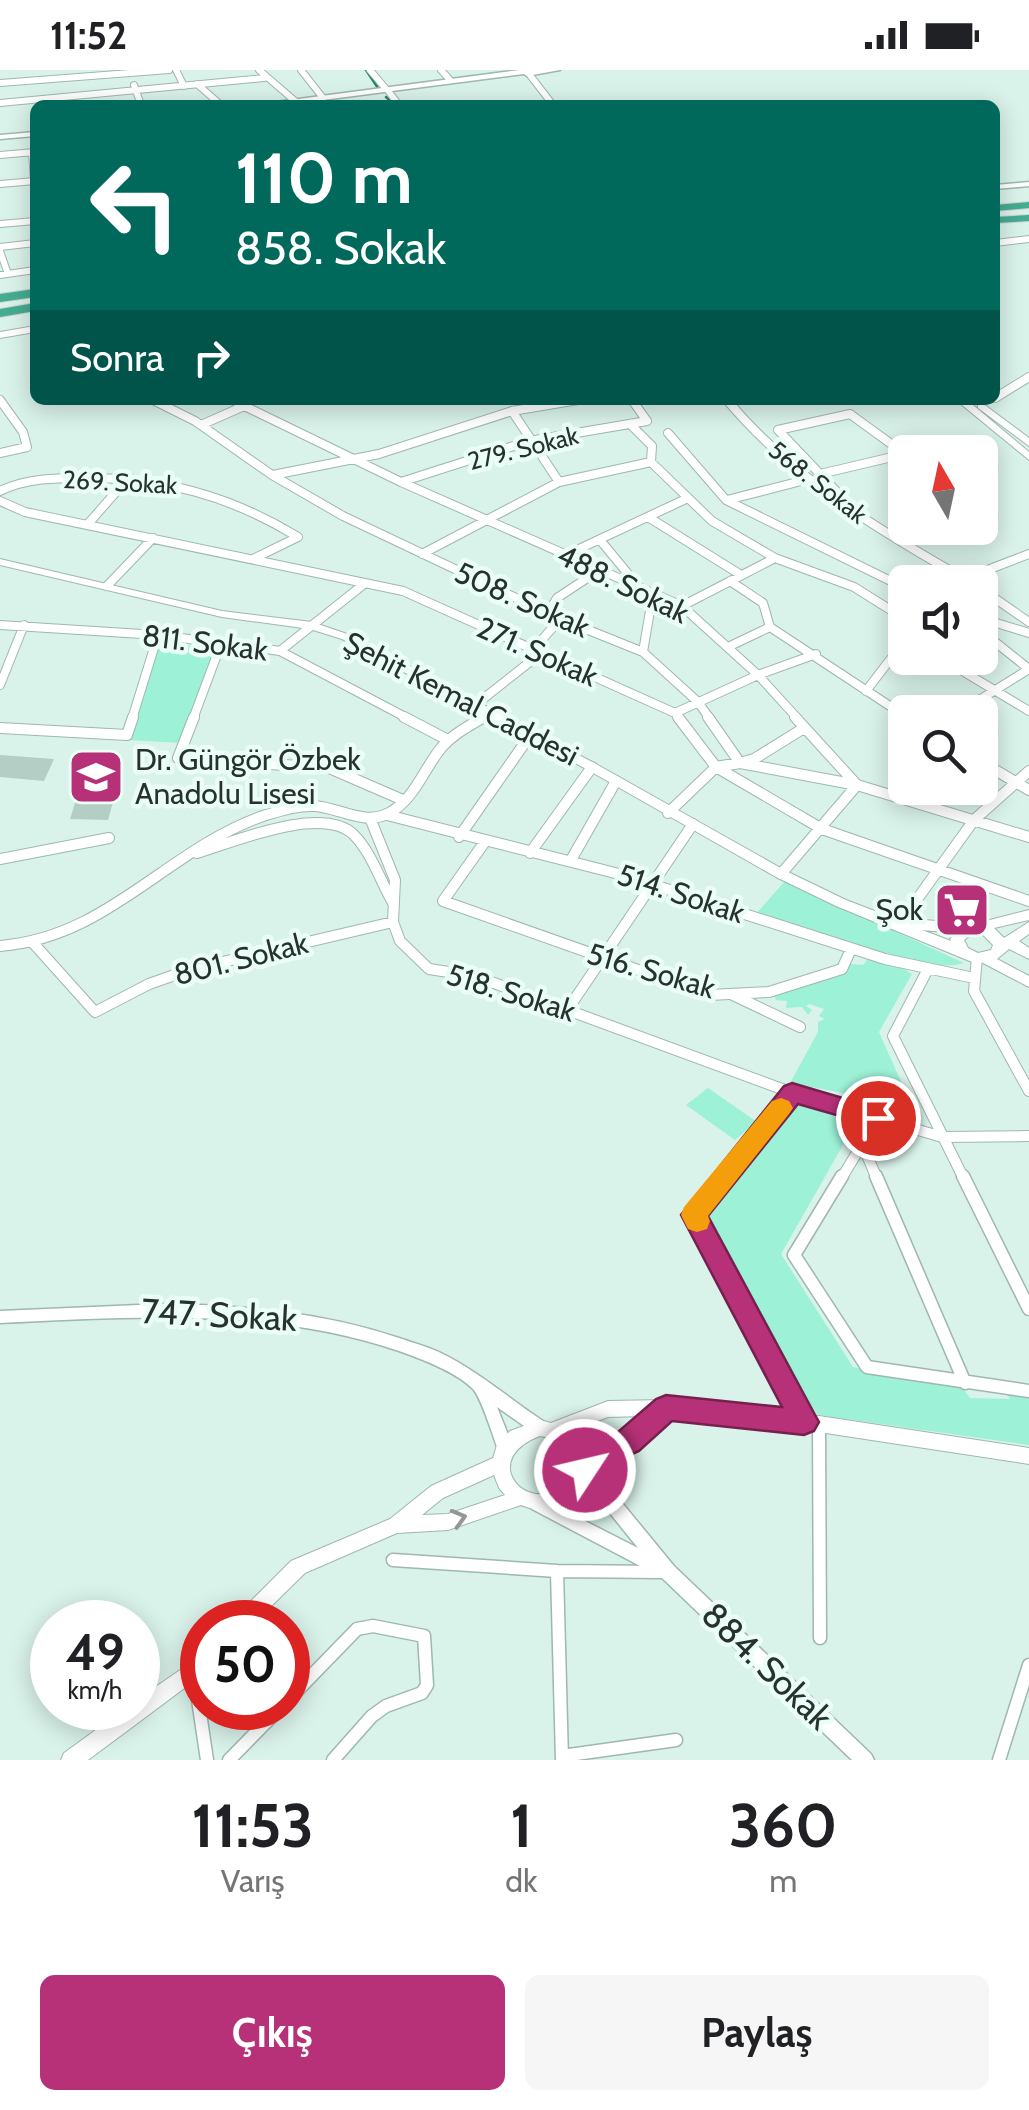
<!DOCTYPE html>
<html lang="tr">
<meta charset="utf-8">
<style>
body{margin:0;font-family:Cabin,sans-serif;background:#f6f6f6;color:#202124;height:100vh;display:flex;flex-direction:column;font-size:38px;white-space:nowrap}
*{box-sizing:border-box;margin:0}
p{font-size:32px;color:#757577}
.icon{flex:none;width:55px;height:55px;fill:none;stroke:currentColor;stroke-width:2;stroke-linecap:round;stroke-linejoin:round}
.map{position:relative;height:1690px;overflow:hidden}
.sheet{display:flex;flex-direction:column;background:#fff;flex:1}
.sheet>*{flex:none}
.top-card{position:absolute;left:30px;top:30px;width:970px;height:305px;border-radius:15px;box-shadow:0 5px 25px #0003;background:#00695c;color:#fff;overflow:hidden}
.needle{width:65px;rotate:351deg}
.controls{position:absolute;left:888px;top:365px;display:grid;gap:20px}
.controls a{display:grid;place-items:center;width:110px;height:110px;border-radius:15px;background:#fff;box-shadow:0 5px 25px #0003;font-size:50px}
.speed{position:absolute;left:30px;top:1530px;display:flex;gap:20px;font-size:50px;font-weight:700;text-align:center}
.speed>*{display:grid;place-content:center;width:130px;height:130px;border-radius:50%;background:#fff;box-shadow:0 5px 25px #0003;line-height:1}
.speed small{font-size:25px;font-weight:400}
.speed .limit{border:15px solid #d22;background:#fff;color:#111}
.pin{position:absolute;display:grid;place-items:center;width:85px;height:85px;color:#fff;margin:-42px;border:5px solid #fff;border-radius:50%;box-shadow:0 2px 10px #0007}
.me{position:absolute;width:110px;margin:-55px;rotate:55deg;stroke-linejoin:round;filter:drop-shadow(0 0 8px #0008)}
.turn{display:flex;align-items:center;gap:35px;height:210px;padding:0 40px;font-size:45px}
.turn .icon{width:130px;height:130px;stroke-width:2.5}
.turn b{display:block;font-size:70px;line-height:85px}
.then{display:flex;align-items:center;height:95px;padding:0 40px;background:#0003;gap:20px;font-size:38px}
.eta{display:flex;justify-content:space-evenly;align-items:center;height:170px;text-align:center}
.eta b{font-size:60px;font-weight:700;line-height:70px}
.primary-button{display:flex;gap:20px;margin-top:auto;padding:20px 40px}
.primary-button a{flex:1;height:115px;border-radius:15px;background:#b63177;color:#fff;font-size:40px;font-weight:700;line-height:115px;text-align:center}
.primary-button a+a{background:#f6f6f6;color:#202124}
.status{display:flex;justify-content:space-between;align-items:center;height:70px;padding:0 50px;background:#fff;direction:ltr}
.status svg{height:28px;fill:currentColor}
.map>svg:first-child{display:block}
</style>
<div class="status"><b>11:52</b><svg viewBox="0 0 49 12"><path d="M0 12V9h3v3zM5 12V6h3v6zM10 12V3h3v9zM15 12V0h3v12zM26 1h20v11H26zM47 4h2v5h-2z"/></svg></div>
<div class="map">
<svg width="1029" height="1690" viewBox="0 0 1029 1690">
<rect width="100%" height="100%" fill="#d9f2ea"/>
<path fill="#9df1d7" d="M 160,573 L 215,578 L 181,673 L 128,670 Z
M 785,811 L 964,893 C 925,907 799,858 755,845 Z
M 868,889 L 899,896 L 912,904 L 879,962 L 911,1034 L 907,1035 L 790,1013 L 818,962 L 818,952 L 825,949 L 819,946 L 824,939 L 809,934 L 806,936 L 812,940 L 808,945 L 802,937 L 786,938 L 787,931 L 776,930 L 773,922 L 851,894 L 863,895 Z
M 708,1018 L 757,1052 L 735,1070 L 686,1035 Z
M 790,1030 L 855,1054 L 781,1184 L 853,1297 L 960,1315 L 970,1328 L 1010,1329 L 1003,1319 L 1029,1322 L 1029,1375 L 818,1345 L 793,1315 L 703,1153 Z"/>
<g fill="none" stroke-linecap="round" stroke-linejoin="round">
<path stroke="#24826c" stroke-width="2.5" d="M 366,0 L 378,18
M 386,27 L 395,35"/>
</g>
<path fill="#b5cec5" d="M 0,685 L 54,689 L 44,711 L 0,707 Z
M 84,704 L 114,704 L 112,710 L 119,710 L 108,750 L 70,749 Z"/>
<g fill="none" stroke-linecap="round" stroke-linejoin="round">
<g stroke="#9fb7af" stroke-width="8">
<path id="minor-far3" d="M 176,0 L 184,16
M 259,0 L 295,31
M 301,0 L 323,28
M 370,0 L 386,19
M 441,0 L 450,10
M 526,0 L 553,35
M 0,13 L 169,0
M 197,14 L 221,35
M 134,15 L 141,35
M 389,22 L 399,35
M 0,33 L 264,8
M 32,82 L 34,111
M 0,85 L 35,82
M 0,114 L 35,111
M 0,154 L 35,151
M 0,177 L 35,173
M 0,181 L 8,204
M 0,205 L 35,200"/>
</g>
<g stroke="#9fb7af" stroke-width="10">
<path id="minor-far2" d="M 995,328 L 1029,307
M 0,330 L 23,362 L 27,377 L 0,383
M 153,330 L 195,351 L 272,405 L 343,446 L 556,547 L 643,582 L 698,632 L 710,649
M 232,330 L 401,412 L 682,536 L 758,605 L 798,649
M 727,330 C 794,410 880,461 970,512
M 512,341 L 559,412
M 850,344 L 905,384 L 820,404 L 778,360 Z
M 630,354 L 652,376 L 651,392 L 712,451 L 775,488
M 201,355 L 244,336
M 668,363 L 726,430 L 905,518
M 820,404 L 836,421 L 836,429
M 273,405 L 379,384 L 512,341 L 578,330
M 401,412 L 529,371 L 647,351 L 632,330
M 0,421 C 27,408 55,408 84,408 C 164,408 229,425 298,467 L 253,489
M 727,430 L 809,409
M 0,431 L 25,442 L 403,521 L 675,643 L 680,649
M 648,447 L 741,505
M 88,454 L 129,407
M 600,470 L 634,511
M 422,484 L 559,412 L 651,392
M 566,485 L 688,428
M 964,509 L 1029,484
M 730,511 L 763,533 L 770,557
M 107,516 L 153,468
M 980,518 L 1029,552
M 682,536 L 775,488 L 854,517 L 905,549
M 980,548 L 1029,563
M 0,555 L 158,565 L 280,581 L 409,649
M 770,557 L 905,646
M 730,576 L 770,557
M 280,581 L 364,514
M 532,581 L 554,556 L 553,535 L 557,528 L 601,499
M 643,582 L 653,523
M 941,588 L 1029,641
M 889,591 L 905,571
M 0,615 L 24,555
M 866,621 L 889,591 L 926,588
M 474,636 L 540,584
M 960,642 L 1029,599 L 980,560
M 675,643 L 758,605 L 816,584
M 132,649 L 158,565
M 193,649 L 221,574
M 480,649 L 488,644"/>
</g>
<g stroke="#9fb7af" stroke-width="12">
<path id="minor-far1" d="M 194,647 L 178,688 L 329,698 L 403,730
M 404,647 L 448,670
M 678,647 L 716,697 L 822,759 L 1029,831
M 708,647 L 740,693 L 754,689 L 804,658
M 795,647 L 857,715 L 1029,767
M 0,658 L 127,665 L 133,647
M 980,691 L 1029,720
M 915,732 L 935,718
M 668,743 L 716,697 L 740,693 L 857,715 L 781,804
M 387,745 L 623,805 L 885,889 L 974,908
M 370,748 L 395,810 L 393,852 L 400,871 L 429,899 L 475,906 L 793,1023 L 942,1067 L 1029,1066
M 459,767 L 531,664
M 484,773 L 443,831 L 709,925 L 769,922 L 842,899 L 851,879
M 197,783 C 233,772 323,734 354,765 C 371,782 381,812 393,833
M 530,783 L 592,697
M 0,789 L 109,768
M 571,790 L 616,711
M 900,853 L 974,750 L 1029,701
M 34,874 L 95,942 L 149,914 L 189,900 L 393,852
M 0,876 C 109,867 166,780 263,746 C 280,741 298,735 315,736 C 340,738 365,756 389,743 C 414,730 424,699 441,678 C 453,664 469,656 484,647
M 977,888 L 974,921 L 1029,1021
M 927,901 L 893,966 L 964,1109
M 733,925 L 800,957
M 568,939 L 693,754
M 862,1073 L 877,1109
M 724,1109 L 793,1023
M 841,1109 L 878,1048"/>
</g>
<g stroke="#9fb7af" stroke-width="15">
<path id="minor" d="M 726,1106 L 694,1145 L 804,1352
M 842,1106 L 794,1185 L 867,1297 L 1029,1321
M 876,1106 L 965,1313
M 963,1106 L 1029,1239
M 819,1354 L 820,1568
M 393,1490 L 557,1501
M 194,1603 L 207,1690
M 288,1630 L 357,1559 L 373,1556 L 424,1566 L 427,1615 L 422,1623 L 386,1636 L 372,1646 L 333,1690
M 562,1686 L 676,1670
M 229,1690 L 280,1638
M 562,1690 L 557,1501 L 663,1502
M 999,1690 L 1029,1595"/>
</g>
<g stroke="#9fb7af" stroke-width="3">
<path id="tertiary" d="M 519,0 L 560,0 L 527,6 L 524,4 L 284,35 L 264,35 L 268,33 Z
M 35,62 L 35,66 L 0,69 L 0,65 Z
M 1029,112 L 1029,116 L 995,119 L 995,115 Z
M 162,1234 C 243,1235 322,1242 399,1268 C 414,1273 429,1277 443,1284 C 479,1302 511,1330 546,1353 L 548,1358 L 546,1363 L 540,1365 L 534,1363 L 497,1337 L 513,1377 L 511,1382 L 505,1384 L 499,1382 C 493,1367 482,1329 473,1319 C 456,1302 422,1289 399,1281 C 270,1237 134,1247 0,1253 L 0,1241 Z
M 585,1393 L 591,1395 L 674,1496 L 871,1684 L 874,1690 L 852,1690 L 661,1507 L 532,1439 L 530,1434 L 532,1429 L 538,1427 L 638,1478 L 579,1405 L 577,1400 L 579,1395 Z"/>
</g>
<g stroke="#9fb7af" stroke-width="2">
<path id="secondary" d="M 1029,166 L 1029,172 L 995,176 L 995,170 Z
M 35,256 L 35,262 L 0,268 L 0,262 Z
M 956,330 L 967,330 L 1029,382 L 1029,390 Z
M 982,333 L 1029,368 L 1029,376 L 978,338 L 978,334 Z
M 0,489 L 222,541 L 312,552 L 350,565 L 596,694 L 786,801 L 846,830 L 906,853 L 912,849 L 974,854 L 1029,840 L 1029,850 L 994,858 L 1004,868 L 1029,852 L 1029,864 L 1019,871 L 1029,878 L 1029,889 L 1009,879 L 997,889 L 1029,906 L 1029,917 L 981,892 L 972,892 L 836,836 L 776,807 L 588,700 L 342,569 L 310,559 L 222,547 L 0,495 ZM 922,860 L 955,863 L 950,869 L 951,871 ZM 972,864 L 982,864 L 993,875 L 991,880 L 978,883 L 968,878 L 964,870 Z
M 666,1330 L 819,1346 L 1029,1378 L 1029,1394 L 819,1362 L 669,1346 L 634,1376 L 592,1397 L 581,1426 C 561,1437 544,1445 521,1435 L 448,1460 L 397,1463 L 305,1503 L 255,1552 L 234,1552 L 236,1546 L 291,1491 L 390,1449 L 431,1416 L 493,1388 L 497,1375 L 510,1361 L 540,1350 L 551,1353 L 608,1331 ZM 644,1346 L 622,1366 L 588,1382 L 574,1360 L 608,1347 ZM 540,1366 L 561,1371 L 576,1393 L 568,1415 C 563,1417 559,1420 553,1422 C 517,1435 484,1387 540,1366 ZM 494,1405 L 499,1418 L 505,1425 L 448,1444 L 422,1445 L 443,1428 Z
M 202,1585 L 202,1605 L 88,1690 L 61,1690 L 64,1683 L 126,1638 L 138,1638 L 138,1629 Z"/>
</g>
<g stroke="#cfd2d1" stroke-width="2">
<path id="motorway" d="M 1029,132 L 1029,138 L 995,141 L 995,135 Z
M 1029,145 L 1029,151 L 995,153 L 995,147 Z
M 35,219 L 35,227 L 0,232 L 0,224 Z
M 35,233 L 35,241 L 0,247 L 0,239 Z"/>
</g>
<use href="#minor-far3" stroke="#fff" stroke-width="6"/>
<use href="#minor-far2" stroke="#fff" stroke-width="8"/>
<use href="#minor-far1" stroke="#fff" stroke-width="10"/>
<use href="#minor" stroke="#fff" stroke-width="12"/>
<use href="#tertiary" fill="#fff" fill-rule="evenodd"/>
<use href="#secondary" fill="#fff" fill-rule="evenodd"/>
<use href="#motorway" fill="#44ac91" fill-rule="evenodd"/>
</g>
<defs><path id="oneway-chevron" d="M-2-3.5L2.5 0L-2 3.5" fill="none" stroke-width="1.6" stroke-linecap="round" stroke-linejoin="round" transform="scale(2.5)"/></defs>
<use stroke="#939896" href="#oneway-chevron" transform="translate(459 1448) rotate(-16)"/>
<path fill="#b63177" stroke="#76204d" stroke-width="2.5" d="M 792,1013 L 887,1041 L 891,1048 L 887,1054 L 878,1057 L 798,1034 L 708,1146 L 814,1343 L 819,1352 L 814,1361 L 804,1365 L 672,1351 L 639,1381 L 600,1399 L 595,1410 L 585,1413 L 575,1410 L 570,1400 L 575,1382 L 618,1362 L 656,1329 L 666,1325 L 782,1337 L 681,1145 L 784,1016 Z"/>
<path fill="#f59e0b" d="M 781,1028 L 789,1031 L 793,1038 L 789,1044 L 708,1146 L 710,1151 L 707,1159 L 697,1162 L 688,1159 L 681,1145 L 684,1137 L 772,1031 Z"/>
<defs>
<g id="school-square" transform="scale(2.875)"><rect x="-9" y="-9" width="18" height="18" rx="4" fill="#b63177" stroke="#eafef7"/><path d="M0-5L7-2L0 1L-7-2ZM-4 1L0 2.5L4 1V4Q0 6-4 4Z" fill="#fff"/></g>
<g id="supermarket-square" transform="scale(2.875)"><rect x="-9" y="-9" width="18" height="18" rx="4" fill="#b63177" stroke="#eafef7"/><path d="M-6-5.5h2.5l.6 2H6L4.5 2H-2.5L-4.4-4H-6ZM-1.5 3.2a1.3 1.3 0 1 0 .1 0ZM3 3.2a1.3 1.3 0 1 0 .1 0Z" fill="#fff"/></g>
</defs>
<g fill-rule="evenodd">
<use href="#school-square" x="96" y="707"/>
<use href="#supermarket-square" x="962" y="840"/>
</g>
<g text-anchor="middle" stroke-width="9" stroke-linejoin="round" paint-order="stroke">
<g font-size="25" fill="#27312e" stroke="#eafef7">
<text transform="translate(523 378) rotate(-14)" y="9">279. Sokak</text>
<text transform="translate(120 412) rotate(3)" y="9">269. Sokak</text>
<text transform="translate(818 412) rotate(38)" y="9">568. Sokak</text>
</g>
<g font-size="30" fill="#27312e" stroke="#eafef7">
<text transform="translate(623 514) rotate(26)" y="10">488. Sokak</text>
<text transform="translate(522 530) rotate(24)" y="10">508. Sokak</text>
<text transform="translate(205 573) rotate(7)" y="10">811. Sokak</text>
<text transform="translate(537 582) rotate(24)" y="10">271. Sokak</text>
<text transform="translate(461 629) rotate(27)" y="10">Şehit Kemal Caddesi</text>
<text transform="translate(681 824) rotate(18)" y="10">514. Sokak</text>
<text transform="translate(241 889) rotate(-14)" y="10">801. Sokak</text>
<text transform="translate(651 901) rotate(16)" y="10">516. Sokak</text>
<text transform="translate(511 923) rotate(17)" y="10">518. Sokak</text>
</g>
<g font-size="30" fill="#27312e" stroke="#eafef7" text-anchor="start">
<text x="135" y="700">Dr. Güngör Özbek<tspan x="135" dy="34">Anadolu Lisesi</tspan></text>
<text x="923" y="850" text-anchor="end">Şok</text>
</g>
<g font-size="35" fill="#27312e" stroke="#eafef7">
<text transform="translate(219 1245) rotate(3)" y="12">747. Sokak</text>
<text transform="translate(767 1596) rotate(44)" y="12">884. Sokak</text>
</g>
</g>
</svg>
<div class="controls">
<a><svg class="needle" viewBox="-14 -14 28 28"><path d="M0-13l5 13h-10z" fill="#e53935"/><path d="M0 13l5-13h-10z" fill="#757577"/></svg></a>
<a><svg class="icon" aria-label="sound" viewBox="0 0 24 24"><path d="M4 9h4l5-4v14l-5-4H4zM17 9q2 3 0 6"/></svg></a>
<a><svg class="icon" aria-label="search" viewBox="0 0 24 24"><circle cx="10" cy="10" r="6"/><path d="M15 15l6 6"/></svg></a>
</div>
<div class="speed"><div>49<small>km/h</small></div><div class="limit">50</div></div>
<div class="pin" style="left:878px;top:1048px;background:#d93025"><svg class="icon" aria-label="arrive" viewBox="0 0 24 24"><path d="M6 21V4h12l-3 4 3 4H6"/></svg></div>
<svg class="me" style="left:585px;top:1400px" viewBox="-20 -20 40 40"><circle r="17" fill="#b63177" stroke="#fff" stroke-width="3"/><path d="M0-11L8 9 0 5-8 9z" fill="#fff"/></svg>
<div class="top-card">
<div class="turn"><svg class="icon" aria-label="left" viewBox="0 0 24 24"><path d="M17 20v-9H6M10 6l-5 5 5 5"/></svg><div><b>110 m</b>858. Sokak</div></div>
<div class="then">Sonra<svg class="icon" aria-label="right" viewBox="0 0 24 24"><path d="M7 20v-9h11M14 6l5 5-5 5"/></svg></div>
</div>
</div>
<section class="sheet">
<div class="eta">
<div><b>11:53</b><p>Varış</p></div>
<div><b>1</b><p>dk</p></div>
<div><b>360</b><p>m</p></div>
</div>
<div class="primary-button"><a>Çıkış</a><a>Paylaş</a></div>
</section>
